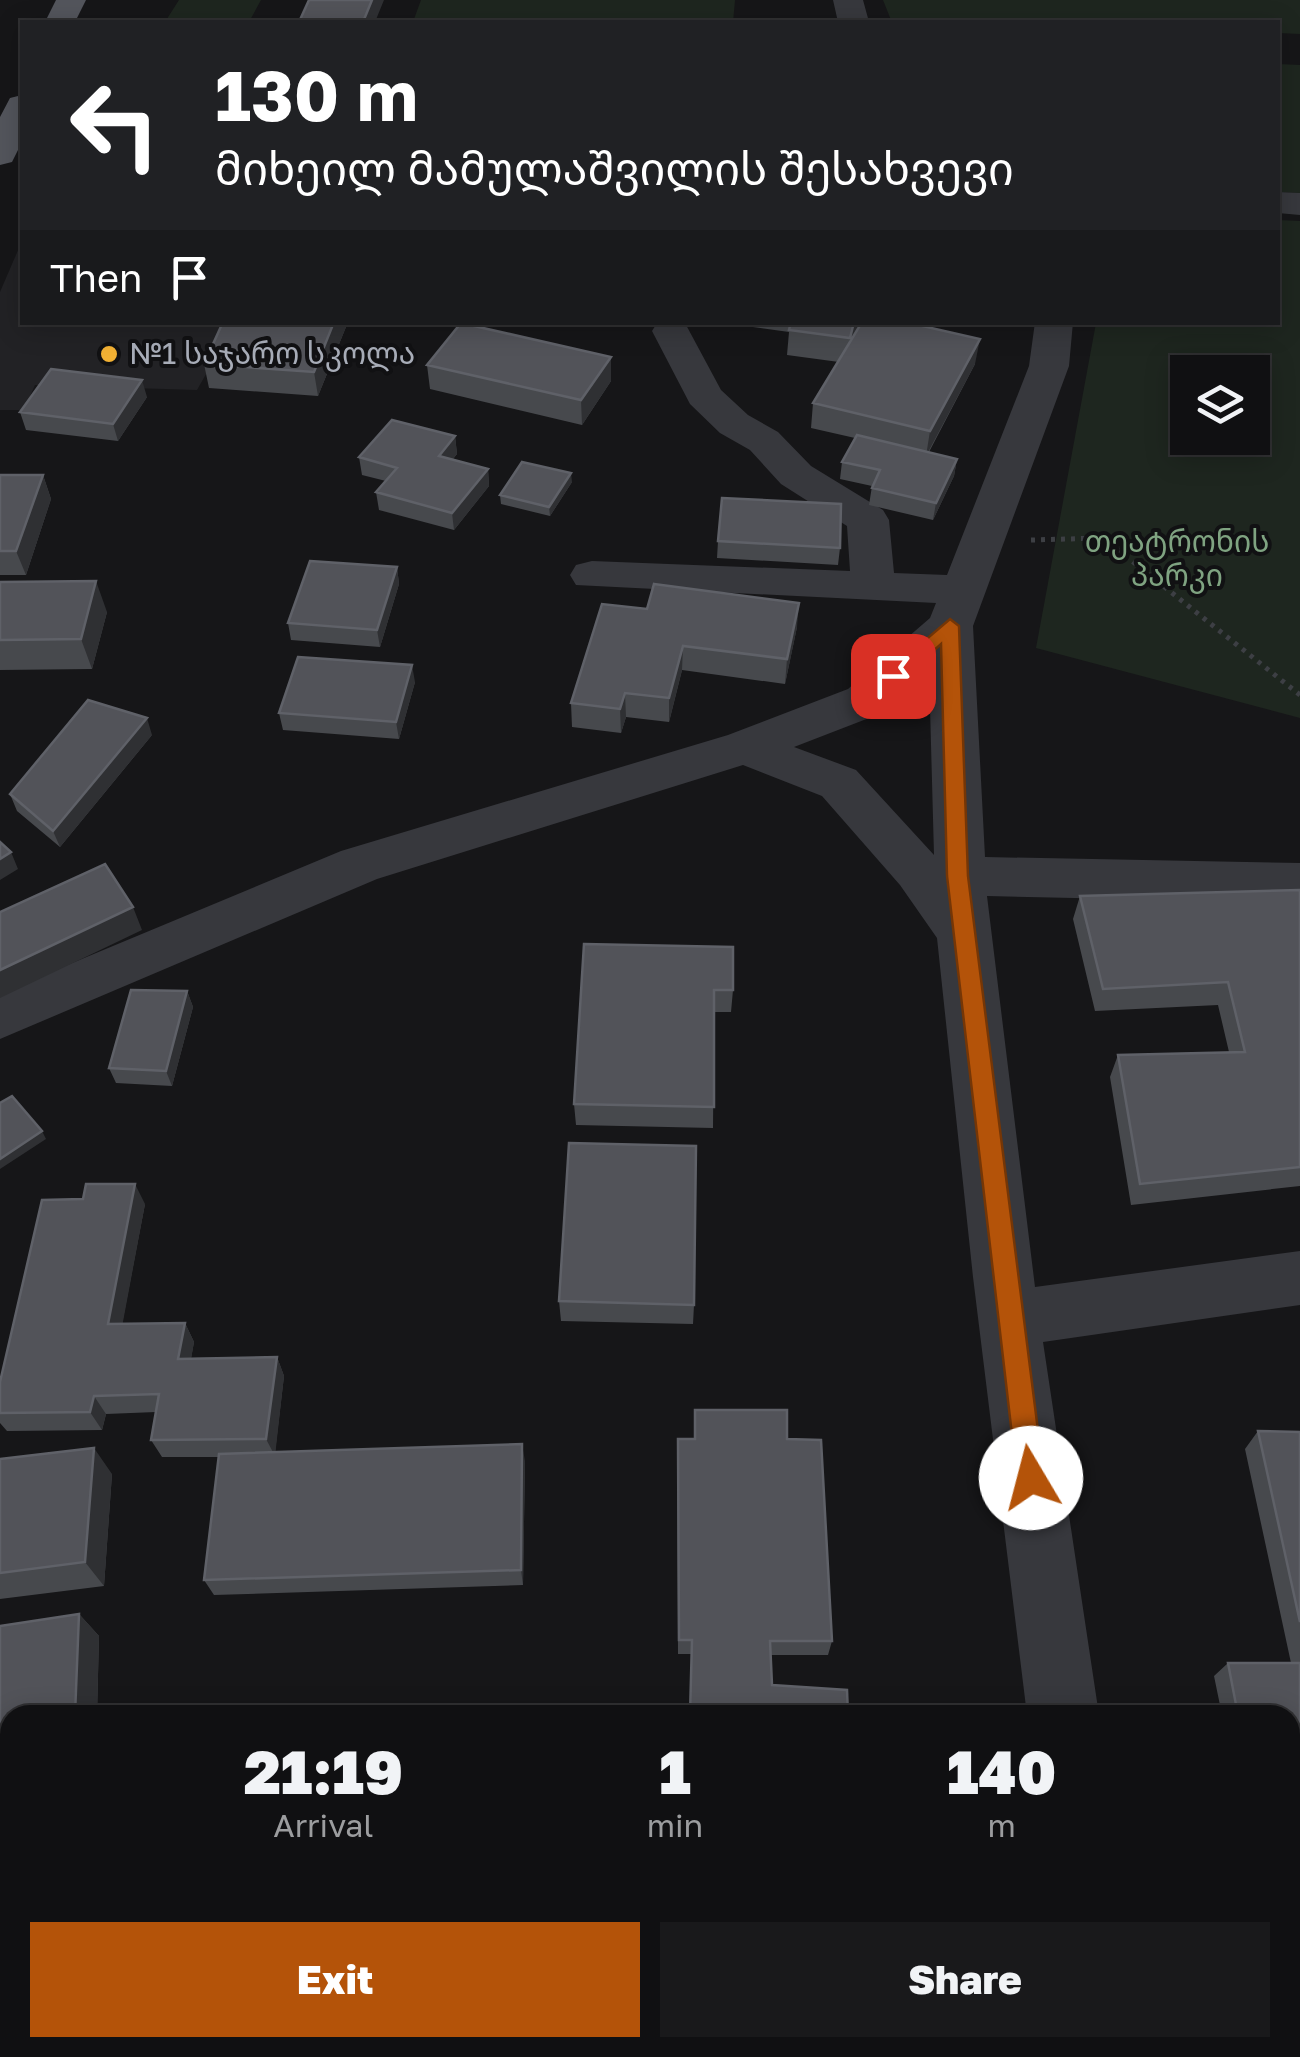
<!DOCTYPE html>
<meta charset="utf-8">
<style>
body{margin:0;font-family:"Golos Text","Noto Sans Georgian",sans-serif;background:#19191b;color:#f1f3f6;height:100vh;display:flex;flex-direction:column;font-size:38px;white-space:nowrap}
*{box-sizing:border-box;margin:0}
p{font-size:32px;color:#9c9d9f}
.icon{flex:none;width:55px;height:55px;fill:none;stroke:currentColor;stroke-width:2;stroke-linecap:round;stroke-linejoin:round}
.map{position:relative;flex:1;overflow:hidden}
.panel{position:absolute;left:0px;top:1705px;width:1300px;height:352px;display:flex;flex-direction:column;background:#101012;border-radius:30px 30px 0 0;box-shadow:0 5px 25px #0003,0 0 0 2px #303032}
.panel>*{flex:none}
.hud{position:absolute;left:20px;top:20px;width:1260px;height:305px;border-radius:0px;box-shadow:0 5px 25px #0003,0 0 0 2px #303032;background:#202124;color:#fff;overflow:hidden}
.fabs{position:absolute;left:1170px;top:355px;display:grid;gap:20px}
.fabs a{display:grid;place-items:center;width:100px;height:100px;border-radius:0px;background:#101012;box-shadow:0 5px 25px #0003,0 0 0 2px #303032;font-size:50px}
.pin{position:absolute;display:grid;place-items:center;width:85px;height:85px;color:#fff;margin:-42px;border-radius:20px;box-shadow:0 5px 15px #0006}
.me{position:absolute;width:110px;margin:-55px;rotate:352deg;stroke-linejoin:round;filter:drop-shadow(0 0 8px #0008)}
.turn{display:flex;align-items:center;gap:35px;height:210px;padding:0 30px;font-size:45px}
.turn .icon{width:130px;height:130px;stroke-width:2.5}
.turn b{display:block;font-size:70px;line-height:85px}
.then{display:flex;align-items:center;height:95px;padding:0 30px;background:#0003;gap:20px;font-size:38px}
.eta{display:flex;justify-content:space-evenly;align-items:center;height:170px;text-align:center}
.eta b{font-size:60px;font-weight:800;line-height:70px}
.button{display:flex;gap:20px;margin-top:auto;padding:20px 30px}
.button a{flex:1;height:115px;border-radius:0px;background:#b45309;color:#fff;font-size:40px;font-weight:800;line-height:115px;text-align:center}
.button a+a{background:#19191b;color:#f1f3f6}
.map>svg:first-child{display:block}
</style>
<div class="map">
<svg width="1300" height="2057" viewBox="0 0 1300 2057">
<rect width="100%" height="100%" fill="#161618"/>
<path fill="#222225" d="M 22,241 L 22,322 L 235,323 L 197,390 L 35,385 L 24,410 L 0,410 L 0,292 Z"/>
<path fill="#1e261f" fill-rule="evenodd" d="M 179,0 L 261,0 L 249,22 L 165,22 Z
M 421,0 L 735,0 L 733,22 L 413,22 Z
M 883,0 L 1300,0 L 1300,34 L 1278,33 L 1278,22 L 891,20 Z
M 1278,64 L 1300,65 L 1300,193 L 1278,192 Z
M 1278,220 L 1300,221 L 1300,718 L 1036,648 L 1096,323 L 1278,322 ZM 1188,372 L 1252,372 L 1252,438 L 1188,438 Z"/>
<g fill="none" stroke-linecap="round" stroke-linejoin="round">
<path stroke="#3d3f44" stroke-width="5" stroke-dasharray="4 6" stroke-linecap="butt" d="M 1031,540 L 1103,538 L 1300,695"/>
<path fill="#37383d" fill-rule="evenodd" d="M 833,0 L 863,0 L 869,22 L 838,22 Z
M 1278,192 L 1300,193 L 1300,215 L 1278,213 Z
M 1035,322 L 1073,322 L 1069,366 L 973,626 L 985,857 L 1300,863 L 1300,903 L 987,896 L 1035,1287 L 1300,1251 L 1300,1305 L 1043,1342 L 1099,1715 L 1027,1715 L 973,1277 L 937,938 L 900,885 L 822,796 L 743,765 L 377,879 L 0,1039 L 0,993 L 341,851 L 728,735 L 848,689 L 930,618 L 936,603 L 576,585 L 570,575 L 576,565 L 592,561 L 850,571 L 847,526 L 781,484 L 750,450 L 720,433 L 690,404 L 652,331 L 657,323 L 685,323 L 721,390 L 748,415 L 778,432 L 811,466 L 883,510 L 889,520 L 894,573 L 947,575 L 1029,366 ZM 929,670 L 934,855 L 856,770 L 794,747 L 882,713 Z
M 1069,2048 L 1148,2048 L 1150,2057 L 1070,2057 Z"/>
<path fill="#53555c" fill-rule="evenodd" d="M 56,0 L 86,0 L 75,22 L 45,22 Z
M 22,95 L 22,142 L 12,162 L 0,165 L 0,117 L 10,98 Z"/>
</g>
<path fill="#47494d" d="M 223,322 L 348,322 L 318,396 L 209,388 L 204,364 Z
M 716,322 L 859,322 L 855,334 L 975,364 L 929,452 L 957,459 L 954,476 L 933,520 L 869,505 L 872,486 L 840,479 L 842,462 L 855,438 L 811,428 L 813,403 L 839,362 L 787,355 L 789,332 Z
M 611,357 L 611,381 L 582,425 L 430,389 L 427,365 Z
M 147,397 L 118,441 L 26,430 L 20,412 Z
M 455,436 L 457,454 L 453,459 L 488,469 L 489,486 L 454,530 L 379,510 L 376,492 L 386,481 L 362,475 L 359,457 Z
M 0,475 L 43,475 L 51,499 L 26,575 L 0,575 Z
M 572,482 L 550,516 L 501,504 L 500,495 Z
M 718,541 L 840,548 L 838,565 L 717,558 Z
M 397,567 L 399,584 L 380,647 L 291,640 L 288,623 Z
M 0,582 L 107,612 L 92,669 L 0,670 Z
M 602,604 L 797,627 L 785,684 L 682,670 L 669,722 L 626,717 L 621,733 L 572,727 L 571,703 Z
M 415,682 L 399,739 L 283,730 L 279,713 Z
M 152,735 L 60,847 L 17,811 L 10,794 Z
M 1300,890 L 1300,1186 L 1131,1205 L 1110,1077 L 1118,1055 L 1229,1052 L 1218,1005 L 1095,1011 L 1073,919 L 1080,896 Z
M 584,944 L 733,990 L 731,1012 L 714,1012 L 713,1128 L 576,1125 L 574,1104 Z
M 187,991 L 193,1007 L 172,1086 L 116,1083 L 109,1068 Z
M 145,1204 L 122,1324 L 185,1323 L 194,1342 L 191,1358 L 277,1357 L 284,1376 L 275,1452 L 525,1461 L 523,1585 L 214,1595 L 204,1580 L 219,1457 L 162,1457 L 151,1440 L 156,1412 L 106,1414 L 102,1430 L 7,1431 L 0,1423 L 0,1382 Z
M 559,1301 L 694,1305 L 693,1324 L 561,1321 Z
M 1258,1431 L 1300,1432 L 1300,1922 L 1290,1922 L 1290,1715 L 1222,1715 L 1214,1676 L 1228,1663 L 1291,1663 L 1245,1449 Z
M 787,1439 L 832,1641 L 828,1655 L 770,1655 L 772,1685 L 848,1715 L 691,1654 L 678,1654 L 677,1456 Z
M 0,1459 L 112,1474 L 104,1586 L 0,1599 Z
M 79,1614 L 99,1636 L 97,1715 L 10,1715 L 10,1908 L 0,1910 L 0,1626 Z"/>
<path fill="#2f3033" d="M 372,0 L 384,0 L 375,22 L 363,22 Z
M 334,322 L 348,322 L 318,396 L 314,372 Z
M 854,322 L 859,322 L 847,363 L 850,338 Z
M 980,339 L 975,364 L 926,456 L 930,431 Z
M 611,357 L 611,381 L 582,425 L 581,400 Z
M 142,380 L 147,397 L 118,441 L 113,424 Z
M 455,436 L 457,454 L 441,473 L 439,456 Z
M 957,459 L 954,476 L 933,520 L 936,503 Z
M 488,469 L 489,486 L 454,530 L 452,513 Z
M 571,473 L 572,482 L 550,516 L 549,507 Z
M 43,475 L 51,499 L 26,575 L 16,551 Z
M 397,567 L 399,584 L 380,647 L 377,630 Z
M 96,581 L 107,612 L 92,669 L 81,639 Z
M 799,603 L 797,627 L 785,684 L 787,659 Z
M 683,646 L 682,670 L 669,722 L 669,698 Z
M 412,665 L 415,682 L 399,739 L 396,722 Z
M 625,693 L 626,717 L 621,733 L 620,709 Z
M 147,718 L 152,735 L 60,847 L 53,831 Z
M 11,852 L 18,869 L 0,880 L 0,859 Z
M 133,907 L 142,930 L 0,998 L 0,970 Z
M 187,991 L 193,1007 L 172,1086 L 166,1071 Z
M 42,1131 L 46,1139 L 0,1169 L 0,1159 Z
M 135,1184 L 145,1204 L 119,1343 L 108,1324 Z
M 185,1323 L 194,1342 L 188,1377 L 178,1359 Z
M 277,1357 L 284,1376 L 275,1456 L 266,1439 Z
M 94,1396 L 106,1414 L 102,1430 L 90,1412 Z
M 522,1444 L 525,1461 L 523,1585 L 521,1570 Z
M 94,1448 L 112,1474 L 104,1586 L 85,1562 Z
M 79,1614 L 99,1636 L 97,1715 L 75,1715 Z
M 194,2048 L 205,2048 L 206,2057 L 195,2057 Z"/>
<path fill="#525359" stroke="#5f6168" stroke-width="2.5" d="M 309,0 L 372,0 L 363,22 L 299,22 Z
M 223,322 L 334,322 L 314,372 L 204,364 Z
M 791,322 L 854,322 L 850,338 L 789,330 Z
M 862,322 L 905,322 L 980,339 L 930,431 L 813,403 Z
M 461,323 L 611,357 L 581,400 L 427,365 Z
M 51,369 L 142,380 L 113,424 L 20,412 Z
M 392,420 L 455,436 L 439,456 L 488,469 L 452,513 L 376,492 L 397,468 L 359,457 Z
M 857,435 L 957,459 L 936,503 L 872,488 L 880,470 L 842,462 Z
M 522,462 L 571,473 L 549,507 L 500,495 Z
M 0,475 L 43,475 L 16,551 L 0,551 Z
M 722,498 L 841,504 L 840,548 L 718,541 Z
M 310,561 L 397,567 L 377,630 L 288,623 Z
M 96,581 L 81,639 L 0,640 L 0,582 Z
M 654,584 L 799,603 L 787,659 L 683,646 L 669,698 L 625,693 L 620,709 L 571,703 L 602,604 L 647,609 Z
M 298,657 L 412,665 L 396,722 L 279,713 Z
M 88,700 L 147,718 L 53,831 L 10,794 Z
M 0,842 L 11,852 L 0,859 Z
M 105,864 L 133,907 L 0,970 L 0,912 Z
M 1300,890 L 1300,1167 L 1140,1184 L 1118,1055 L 1245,1052 L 1228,982 L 1103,989 L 1080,896 Z
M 584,944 L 733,947 L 733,990 L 714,990 L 714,1107 L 574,1104 Z
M 131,990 L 187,991 L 166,1071 L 109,1068 Z
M 12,1096 L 42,1131 L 0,1159 L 0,1103 Z
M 569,1143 L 696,1146 L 694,1305 L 559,1301 Z
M 86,1184 L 135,1184 L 108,1324 L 185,1323 L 178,1359 L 277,1357 L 266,1439 L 151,1440 L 159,1394 L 94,1396 L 90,1412 L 0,1413 L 0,1382 L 42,1200 L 83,1199 Z
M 695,1410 L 787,1410 L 787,1439 L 821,1440 L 832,1641 L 770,1641 L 772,1685 L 847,1690 L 848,1715 L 690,1715 L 692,1640 L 679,1640 L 678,1439 L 695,1439 Z
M 1258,1431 L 1300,1432 L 1300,1622 Z
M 522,1444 L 521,1570 L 204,1580 L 219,1454 Z
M 94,1448 L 85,1562 L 0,1573 L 0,1459 Z
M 79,1614 L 75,1715 L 10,1715 L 10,1794 L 0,1796 L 0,1626 Z
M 1228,1663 L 1300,1663 L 1300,1913 L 1290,1913 L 1290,1715 L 1238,1715 Z
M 10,1806 L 9,1901 L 0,1902 L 0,1807 Z
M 75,2048 L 194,2048 L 195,2057 L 48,2057 Z
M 672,2048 L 819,2048 L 819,2057 L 672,2057 Z"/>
<path fill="#b45309" stroke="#753606" stroke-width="2.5" d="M 950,619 L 959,626 L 968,876 L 1044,1478 L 1040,1487 L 1031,1491 L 1021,1487 L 1017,1478 L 947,876 L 941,644 L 900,681 L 886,681 L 883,676 Z"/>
<circle fill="#f2b134" stroke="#111113" stroke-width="4" cx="109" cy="354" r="10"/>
<g text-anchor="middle" stroke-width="8" stroke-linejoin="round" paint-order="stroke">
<g font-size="30" fill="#a8adb8" stroke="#111113" text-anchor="start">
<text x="129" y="364">№1 საჯარო სკოლა</text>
</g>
<g font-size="30" fill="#7fa381" stroke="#111113">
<text x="1177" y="552">თეატრონის<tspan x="1177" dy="34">პარკი</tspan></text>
</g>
</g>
</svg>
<div class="fabs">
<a><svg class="icon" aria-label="layers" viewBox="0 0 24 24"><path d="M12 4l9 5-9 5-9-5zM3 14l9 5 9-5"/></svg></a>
</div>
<div class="pin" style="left:893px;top:676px;background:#d93025"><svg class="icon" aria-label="arrive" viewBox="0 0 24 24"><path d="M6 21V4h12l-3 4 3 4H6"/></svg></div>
<svg class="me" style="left:1031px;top:1478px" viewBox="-20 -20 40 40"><circle r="19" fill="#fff"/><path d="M0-13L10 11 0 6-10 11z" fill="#b45309"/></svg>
<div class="hud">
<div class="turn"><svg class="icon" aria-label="left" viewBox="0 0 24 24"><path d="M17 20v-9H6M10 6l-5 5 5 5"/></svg><div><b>130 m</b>მიხეილ მამულაშვილის შესახვევი</div></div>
<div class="then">Then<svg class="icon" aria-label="arrive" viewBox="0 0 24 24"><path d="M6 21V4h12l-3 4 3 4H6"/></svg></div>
</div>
<section class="panel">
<div class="eta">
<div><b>21:19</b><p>Arrival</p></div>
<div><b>1</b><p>min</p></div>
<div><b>140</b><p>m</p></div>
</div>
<div class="button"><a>Exit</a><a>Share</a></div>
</section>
</div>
